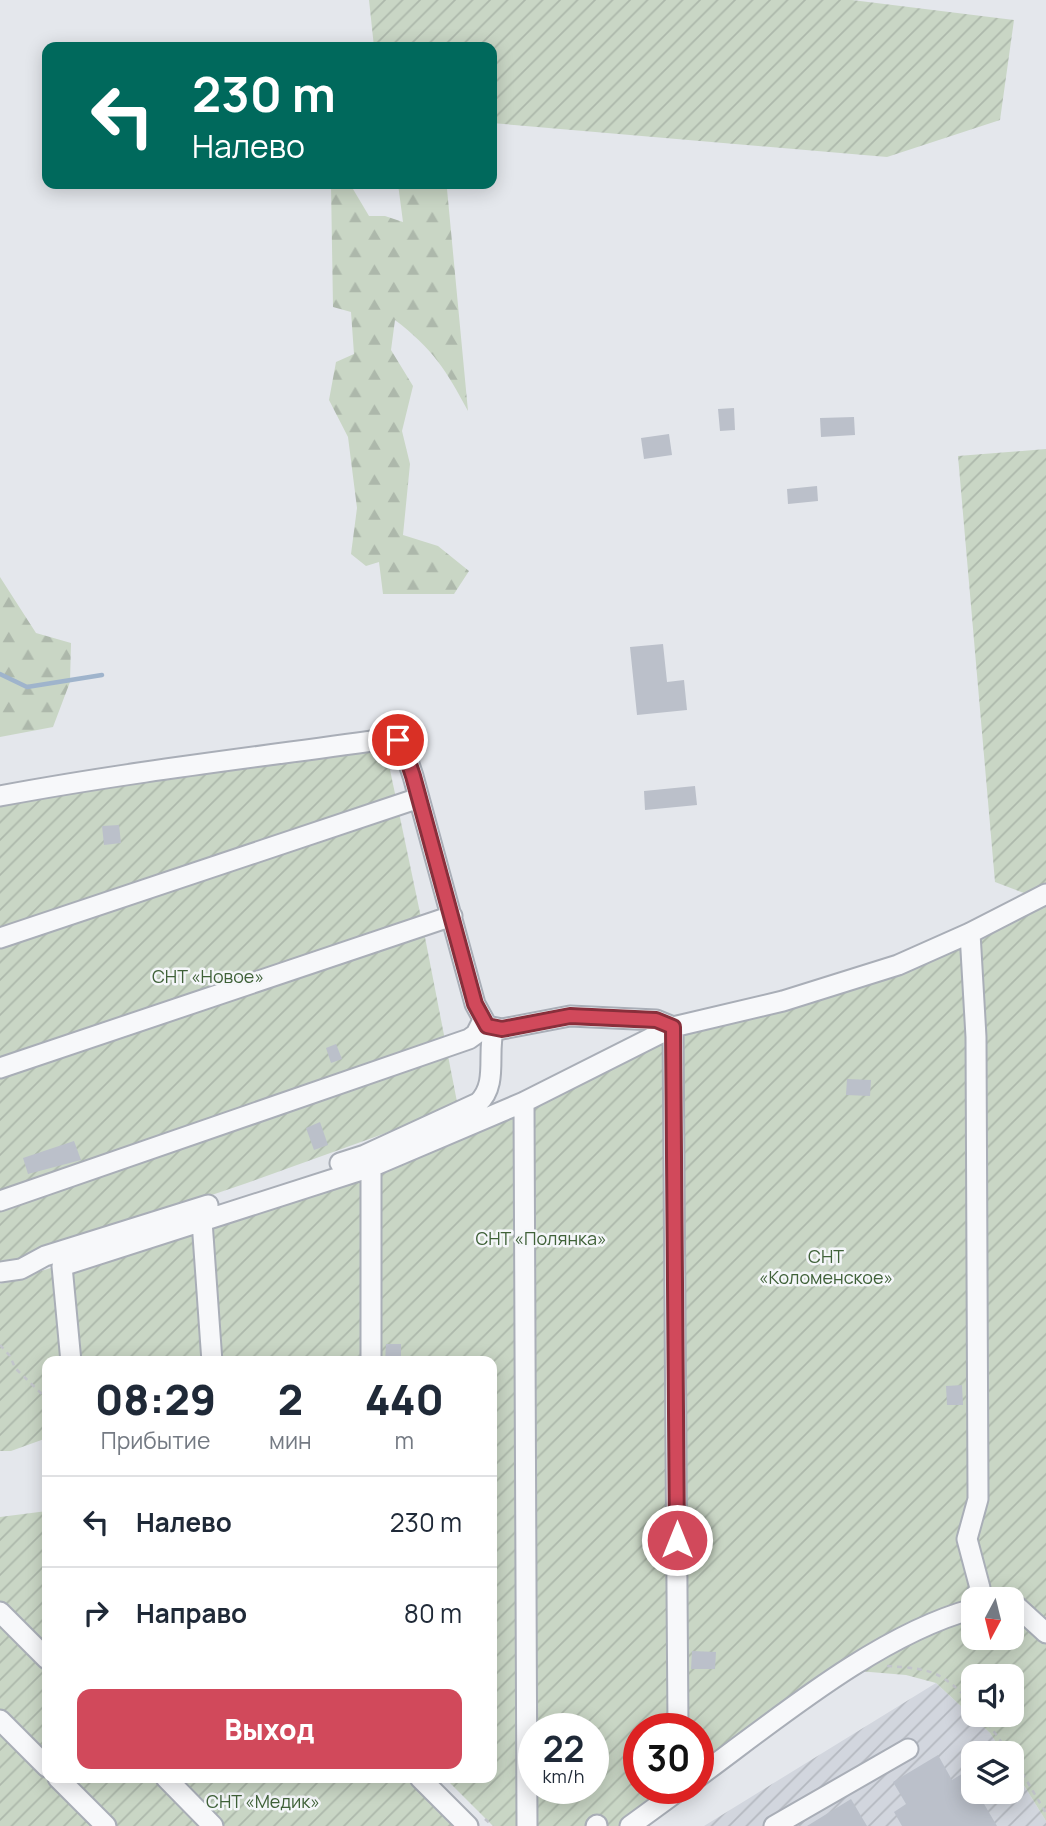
<!DOCTYPE html>
<html lang="ru">
<meta charset="utf-8">
<style>
body{margin:0;font-family:Manrope,sans-serif;background:#f2f2f3;color:#1f2937;height:100vh;display:flex;flex-direction:column;font-size:26px;white-space:nowrap}
*{box-sizing:border-box;margin:0}
p{font-size:23px;color:#747a83}
.icon{flex:none;width:38px;height:38px;fill:none;stroke:currentColor;stroke-width:2;stroke-linecap:round;stroke-linejoin:round}
.map{position:relative;flex:1;overflow:hidden}
.side{position:absolute;left:42px;top:1356px;width:455px;height:427px;display:flex;flex-direction:column;background:#fff;border-radius:14px;box-shadow:0 4px 18px #0003}
.side>*{flex:none}
.hud{position:absolute;left:42px;top:42px;width:455px;height:147px;border-radius:14px;box-shadow:0 4px 18px #0003;background:#00695c;color:#fff;overflow:hidden}
.needle{width:46px;rotate:187deg}
.fabs{position:absolute;left:961px;top:1587px;display:grid;gap:14px}
.fabs a{display:grid;place-items:center;width:63px;height:63px;border-radius:14px;background:#fff;box-shadow:0 4px 18px #0003;font-size:35px}
.speed{position:absolute;left:518px;top:1713px;display:flex;gap:14px;font-size:35px;font-weight:700;text-align:center}
.speed>*{display:grid;place-content:center;width:91px;height:91px;border-radius:50%;background:#fff;box-shadow:0 4px 18px #0003;line-height:1}
.speed small{font-size:18px;font-weight:400}
.speed .limit{border:10px solid #d22;background:#fff;color:#111}
.pin{position:absolute;display:grid;place-items:center;width:60px;height:60px;color:#fff;margin:-30px;border:4px solid #fff;border-radius:50%;box-shadow:0 2px 7px #0007}
.me{position:absolute;width:77px;margin:-38px;rotate:0deg;stroke-linejoin:round;filter:drop-shadow(0 0 5px #0008)}
.turn{display:flex;align-items:center;gap:24px;height:147px;padding:0 35px;font-size:32px}
.turn .icon{width:91px;height:91px;stroke-width:2.5}
.turn b{display:block;font-size:49px;line-height:60px}
.eta{display:flex;justify-content:space-evenly;align-items:center;height:119px;text-align:center}
.eta b{font-size:42px;font-weight:800;line-height:49px}
.primary-button{display:flex;gap:14px;margin-top:auto;padding:14px 35px}
.primary-button a{flex:1;height:80px;border-radius:14px;background:#d1495b;color:#fff;font-size:28px;font-weight:800;line-height:80px;text-align:center}
ul{padding:0;list-style:none}
li{display:flex;align-items:center;gap:21px;height:91px;padding:0 35px;border-top:2px solid #e0e1e3}
li div{flex:1}
li b{display:block;font-size:26px}
li em{font-style:normal}
.map>svg:first-child{display:block}
</style>
<div class="map">
<svg width="1046" height="1826" viewBox="0 0 1046 1826">
<defs>
<pattern id="industrial-furrows" width="10" height="10" patternUnits="userSpaceOnUse" patternTransform="scale(1.75)"><rect width="10" height="10" fill="#d2d6de"/><path d="M-1 1l2-2M0 10L10 0M9 11l2-2" fill="none" stroke="#b4b8c0"/></pattern>
<pattern id="forest-firs" width="22" height="20" patternUnits="userSpaceOnUse" patternTransform="scale(1.75)"><rect width="22" height="20" fill="#c9d6c5"/><path d="M5 1l3.5 6h-7zM16 11l3.5 6h-7z" fill="#adb8ab"/></pattern>
<pattern id="garden-furrows" width="10" height="10" patternUnits="userSpaceOnUse" patternTransform="scale(1.75)"><rect width="10" height="10" fill="#c9d6c5"/><path d="M-1 1l2-2M0 10L10 0M9 11l2-2" fill="none" stroke="#adb8ab"/></pattern>
</defs>
<rect width="100%" height="100%" fill="#e4e7ec"/>
<path fill="url(#industrial-furrows)" d="M 936,1683 L 990,1733 L 1003,1753 L 973,1754 L 973,1792 L 1012,1792 L 1012,1766 L 1046,1821 L 1046,1826 L 704,1826 Z"/>
<path fill="url(#forest-firs)" d="M 331,184 L 350,184 L 369,216 L 385,216 L 403,222 L 398,184 L 468,184 L 447,189 L 468,411 C 446,370 433,349 395,320 L 391,350 L 413,386 L 402,431 L 410,464 L 403,535 L 438,546 L 469,571 L 454,594 L 383,594 L 379,562 L 366,566 L 351,554 L 357,508 L 348,437 L 329,400 L 336,362 L 354,354 L 351,312 L 333,307 Z
M 0,577 L 36,633 L 71,643 L 70,682 L 53,727 L 0,737 Z"/>
<path fill="url(#garden-furrows)" fill-rule="evenodd" d="M 369,0 L 852,0 L 1014,20 L 1000,120 L 887,157 L 492,123 L 492,47 L 374,47 Z
M 1046,449 L 1046,1821 L 1012,1766 L 1012,1754 L 1003,1753 L 990,1733 L 936,1683 L 906,1675 L 846,1670 L 698,1777 L 698,1729 L 639,1729 L 639,1788 L 682,1789 L 630,1826 L 493,1826 L 445,1778 L 492,1778 L 492,1362 L 47,1362 L 47,1438 L 11,1451 L 0,1451 L 0,1284 L 371,1167 L 673,1027 L 898,965 L 1037,898 L 995,882 L 958,456 ZM 973,1600 L 1012,1600 L 1012,1638 L 973,1638 ZM 973,1676 L 1012,1676 L 1012,1715 L 973,1715 ZM 534,1729 L 593,1729 L 593,1788 L 534,1788 Z
M 385,746 L 423,927 L 458,1107 L 247,1183 L 0,1267 L 0,800 Z
M 47,1511 L 47,1778 L 420,1778 L 468,1826 L 0,1826 L 0,1517 Z"/>
<g fill="none" stroke-linecap="round" stroke-linejoin="round">
<path stroke="#9fb4cc" stroke-width="4.5" d="M 0,674 L 27,687 L 102,675"/>
</g>
<path fill="#bbc0ca" d="M 734,408 L 735,430 L 720,431 L 718,409 Z
M 854,417 L 855,435 L 821,437 L 820,418 Z
M 669,434 L 672,455 L 644,459 L 641,438 Z
M 817,486 L 818,501 L 788,504 L 787,489 Z
M 663,644 L 667,682 L 684,680 L 687,710 L 637,715 L 630,647 Z
M 695,786 L 697,805 L 645,810 L 644,791 Z
M 119,825 L 121,843 L 104,845 L 102,826 Z
M 336,1044 L 342,1059 L 331,1063 L 326,1048 Z
M 847,1079 L 871,1080 L 870,1096 L 846,1095 Z
M 320,1122 L 328,1145 L 314,1150 L 306,1128 Z
M 74,1141 L 81,1160 L 28,1174 L 23,1158 Z
M 386,1344 L 401,1344 L 401,1362 L 385,1362 Z
M 962,1385 L 963,1405 L 947,1405 L 946,1386 Z
M 692,1651 L 716,1652 L 715,1669 L 691,1669 Z
M 938,1755 L 952,1780 L 965,1772 L 973,1785 L 973,1792 L 977,1792 L 997,1826 L 902,1826 L 894,1812 L 906,1804 L 893,1782 Z
M 851,1799 L 867,1826 L 807,1826 Z"/>
<g fill="none" stroke-linecap="round" stroke-linejoin="round">
<g stroke="#a9aeb7" stroke-width="23">
<path id="minor" d="M 0,796 C 128,772 258,757 387,739 L 398,740 L 404,749 L 413,776 L 475,1004 L 487,1026 L 502,1029 L 570,1016 L 656,1020 L 673,1027
M 970,933 L 976,1037 L 978,1499 L 967,1539 L 980,1588 L 974,1600
M 0,938 L 419,798
M 673,1027 L 678,1729
M 0,1068 L 452,916
M 524,1102 L 527,1826
M 340,1163 L 365,1155 L 478,1103 C 499,1084 486,1052 494,1028
M 0,1201 L 469,1039 L 476,1034 L 483,1020
M 202,1221 L 212,1362
M 0,1272 L 21,1269 L 45,1256 L 208,1205
M 71,1362 L 62,1266 L 371,1167 L 524,1102 L 673,1027 L 783,1001 L 898,965 L 970,933 L 1046,894
M 371,1362 L 371,1167
M 1012,1602 L 1046,1633
M 0,1612 L 47,1659
M 0,1720 L 47,1767
M 698,1777 C 777,1719 879,1634 973,1609
M 58,1778 L 106,1826
M 166,1778 L 213,1826
M 420,1778 L 468,1826
M 596,1826 L 597,1825
M 630,1826 L 682,1788
M 774,1826 L 908,1749"/>
</g>
<path stroke="#c2c5cb" stroke-width="2.5" stroke-dasharray="5 5" stroke-linecap="butt" d="M 0,1345 L 10,1356 L 15,1368 L 47,1399
M 887,1666 C 933,1669 940,1671 973,1704
M 982,1715 L 1010,1754
M 1012,1756 L 1046,1813
M 485,1819 L 493,1826"/>
<use href="#minor" stroke="#f7f8fa" stroke-width="19"/>
</g>
<g fill="none" stroke-linecap="round" stroke-linejoin="round">
<g stroke="#882f3b" stroke-width="18">
<path id="route" d="M 398,740 L 404,749 L 413,776 L 475,1004 L 487,1026 L 502,1029 L 570,1016 L 656,1020 L 673,1027 L 677,1540"/>
</g>
<use href="#route" stroke="#d1495b" stroke-width="12"/>
</g>
<g text-anchor="middle" stroke-width="5" stroke-linejoin="round" paint-order="stroke">
<g font-size="18" fill="#3f6138" stroke="#f4f6f9">
<text x="208" y="983">СНТ «Новое»</text>
<text x="541" y="1245">СНТ «Полянка»</text>
<text x="826" y="1263">СНТ<tspan x="826" dy="21">«Коломенское»</tspan></text>
<text x="263" y="1808">СНТ «Медик»</text>
</g>
</g>
</svg>
<div class="fabs">
<a><svg class="needle" viewBox="-14 -14 28 28"><path d="M0-13l5 13h-10z" fill="#e53935"/><path d="M0 13l5-13h-10z" fill="#747a83"/></svg></a>
<a><svg class="icon" aria-label="sound" viewBox="0 0 24 24"><path d="M4 9h4l5-4v14l-5-4H4zM17 9q2 3 0 6"/></svg></a>
<a><svg class="icon" aria-label="layers" viewBox="0 0 24 24"><path d="M12 4l9 5-9 5-9-5zM3 14l9 5 9-5"/></svg></a>
</div>
<div class="speed"><div>22<small>km/h</small></div><div class="limit">30</div></div>
<div class="pin" style="left:398px;top:740px;background:#d93025"><svg class="icon" aria-label="arrive" viewBox="0 0 24 24"><path d="M6 21V4h12l-3 4 3 4H6"/></svg></div>
<svg class="me" style="left:677px;top:1540px" viewBox="-20 -20 40 40"><circle r="17" fill="#d1495b" stroke="#fff" stroke-width="3"/><path d="M0-11L8 9 0 5-8 9z" fill="#fff"/></svg>
<div class="hud">
<div class="turn"><svg class="icon" aria-label="left" viewBox="0 0 24 24"><path d="M17 20v-9H6M10 6l-5 5 5 5"/></svg><div><b>230 m</b>Налево</div></div>
</div>
<section class="side">
<div class="eta">
<div><b>08:29</b><p>Прибытие</p></div>
<div><b>2</b><p>мин</p></div>
<div><b>440</b><p>m</p></div>
</div>
<ul>
<li><svg class="icon" aria-label="left" viewBox="0 0 24 24"><path d="M17 20v-9H6M10 6l-5 5 5 5"/></svg><div><b>Налево</b></div><em>230 m</em></li>
<li><svg class="icon" aria-label="right" viewBox="0 0 24 24"><path d="M7 20v-9h11M14 6l5 5-5 5"/></svg><div><b>Направо</b></div><em>80 m</em></li>
</ul>
<div class="primary-button"><a>Выход</a></div>
</section>
</div>
